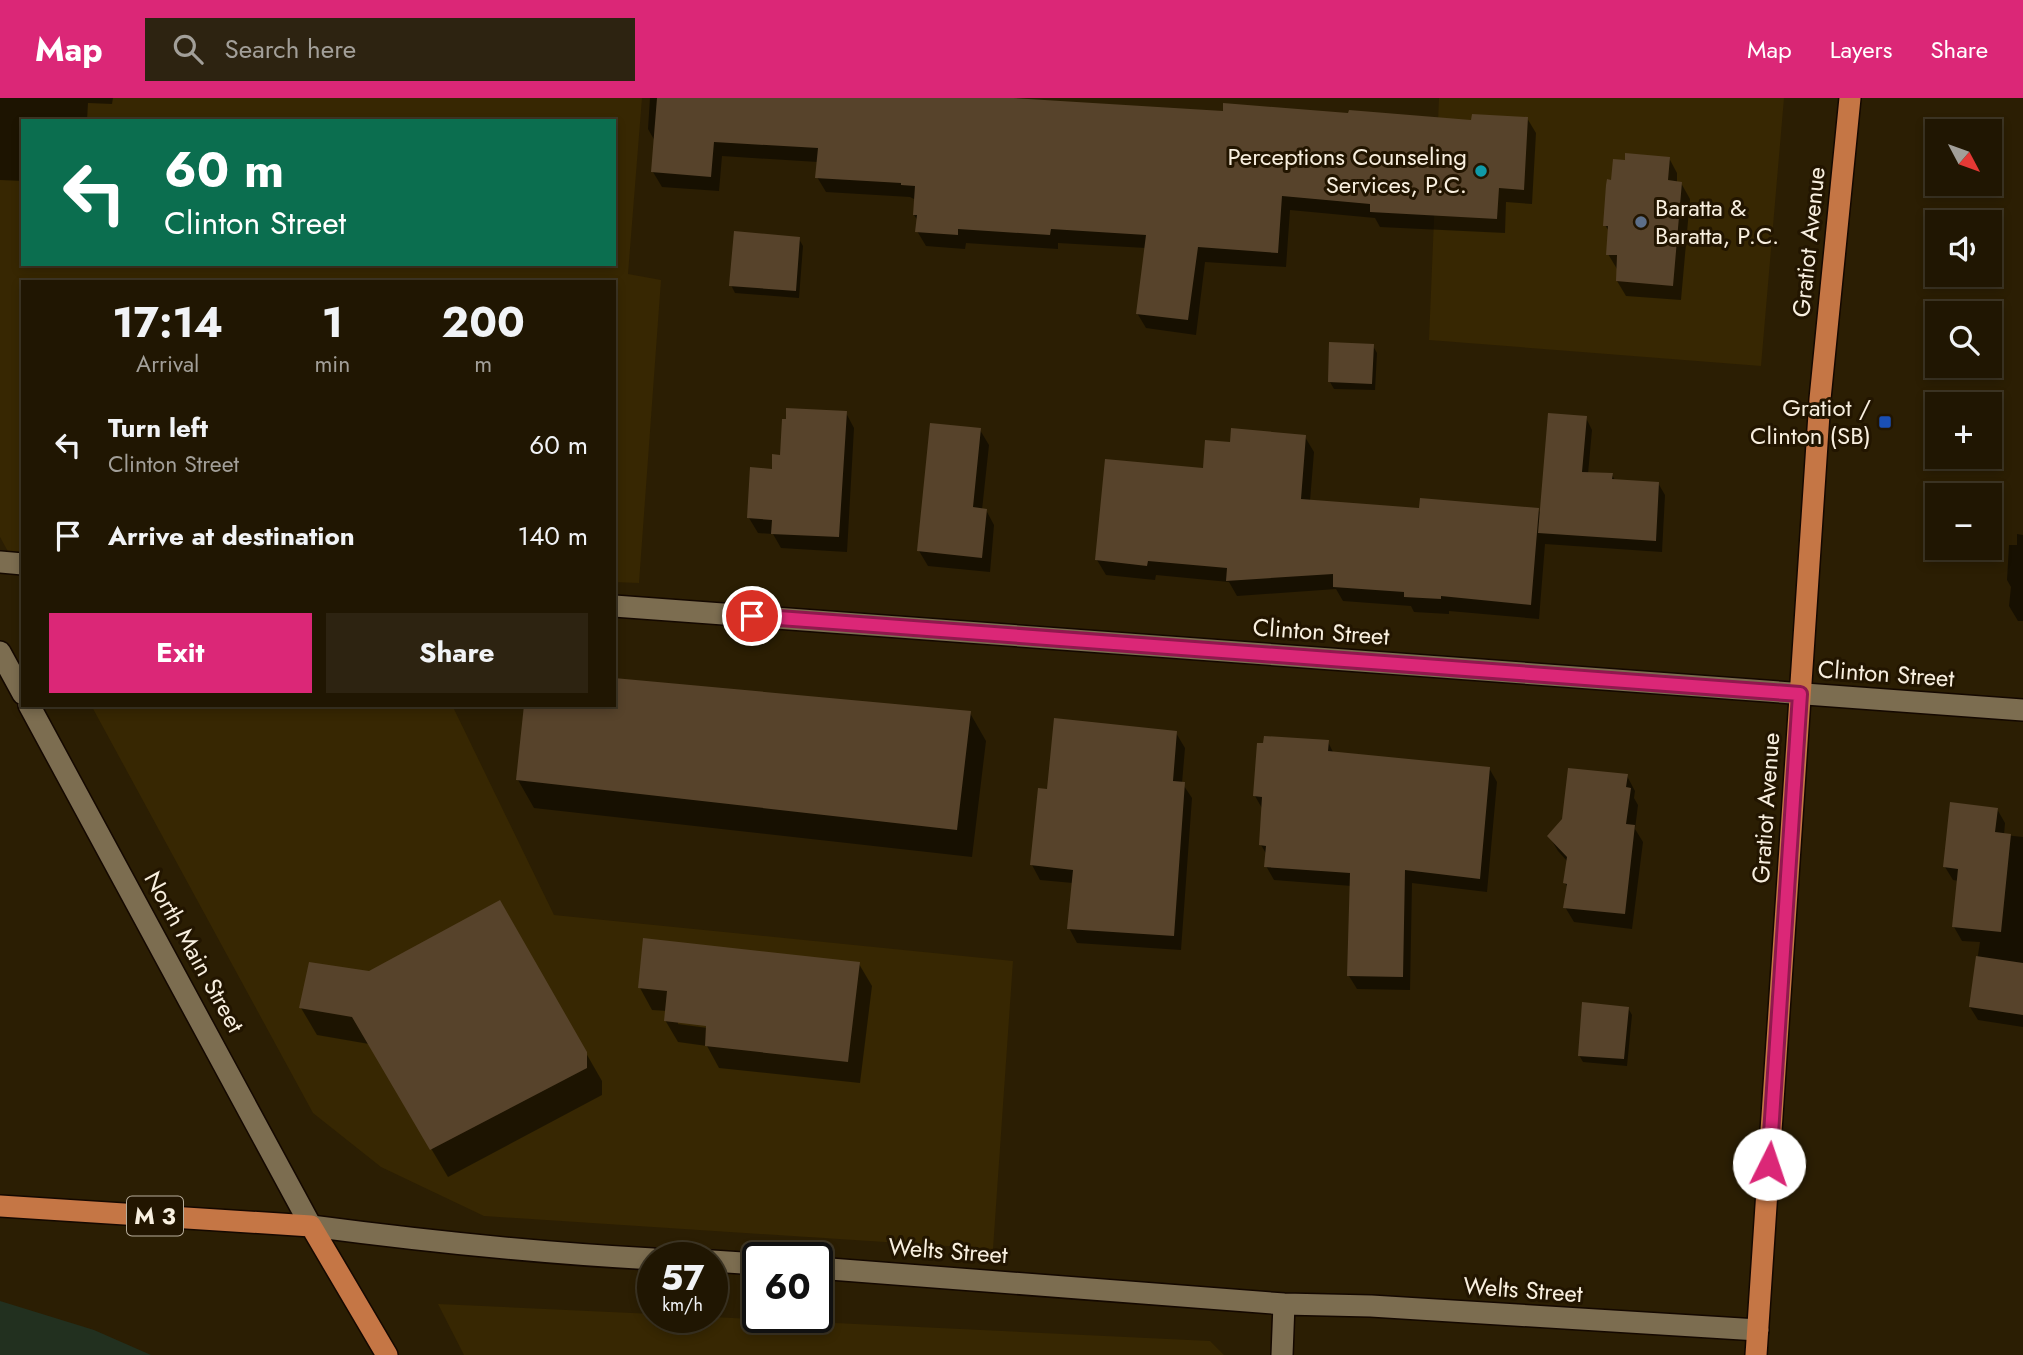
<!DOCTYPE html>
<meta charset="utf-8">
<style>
body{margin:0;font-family:Jost,sans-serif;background:#2d2311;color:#f1f3f6;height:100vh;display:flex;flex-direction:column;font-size:26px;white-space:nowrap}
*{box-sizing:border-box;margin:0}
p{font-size:23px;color:#a29f99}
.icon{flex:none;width:38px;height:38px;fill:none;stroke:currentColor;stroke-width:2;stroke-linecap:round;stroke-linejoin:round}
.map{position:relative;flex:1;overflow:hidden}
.drawer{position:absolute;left:21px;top:182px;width:595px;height:427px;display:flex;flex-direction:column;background:#201602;border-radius:0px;box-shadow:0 4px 10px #0003,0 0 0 2px #3d3524}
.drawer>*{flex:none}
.guide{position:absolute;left:21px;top:21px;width:595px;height:147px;border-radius:0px;box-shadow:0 4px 10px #0003,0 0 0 2px #3d3524;background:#0b6e4f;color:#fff;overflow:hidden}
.needle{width:46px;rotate:131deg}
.controls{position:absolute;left:1925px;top:21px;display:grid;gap:14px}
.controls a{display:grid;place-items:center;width:77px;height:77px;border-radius:0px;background:#201602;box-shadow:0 4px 10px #0003,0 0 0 2px #3d3524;font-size:35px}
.speed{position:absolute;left:637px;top:1144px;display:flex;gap:14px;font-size:35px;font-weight:700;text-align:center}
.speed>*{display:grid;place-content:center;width:91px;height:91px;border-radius:50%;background:#201602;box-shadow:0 4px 10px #0003,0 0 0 2px #3d3524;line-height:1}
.speed small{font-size:18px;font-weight:400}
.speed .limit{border:4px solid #111;border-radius:10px;background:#fff;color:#111}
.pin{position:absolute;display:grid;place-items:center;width:60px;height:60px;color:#fff;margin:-30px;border:4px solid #fff;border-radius:50%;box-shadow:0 2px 7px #0007}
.me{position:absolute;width:77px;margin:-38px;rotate:4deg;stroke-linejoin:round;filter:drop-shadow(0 0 5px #0008)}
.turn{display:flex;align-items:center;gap:24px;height:147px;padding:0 28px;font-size:32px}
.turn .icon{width:91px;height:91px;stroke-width:2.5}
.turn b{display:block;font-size:49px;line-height:60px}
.eta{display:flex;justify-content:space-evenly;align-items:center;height:119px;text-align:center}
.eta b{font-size:42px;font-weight:700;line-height:49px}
.button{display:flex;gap:14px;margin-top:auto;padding:14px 28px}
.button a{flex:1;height:80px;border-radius:0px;background:#db2777;color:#fff;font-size:28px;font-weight:700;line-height:80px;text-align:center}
.button a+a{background:#2d2311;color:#f1f3f6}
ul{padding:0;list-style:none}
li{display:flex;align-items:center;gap:21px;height:91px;padding:0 28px}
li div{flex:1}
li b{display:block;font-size:26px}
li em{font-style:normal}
header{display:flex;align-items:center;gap:42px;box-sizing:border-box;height:98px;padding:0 35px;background:#db2777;color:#fff}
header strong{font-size:33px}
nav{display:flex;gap:38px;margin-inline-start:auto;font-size:24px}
.search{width:490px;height:63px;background:#2d2311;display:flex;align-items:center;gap:18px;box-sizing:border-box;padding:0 24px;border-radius:0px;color:#a29f99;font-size:26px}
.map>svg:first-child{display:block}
</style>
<header>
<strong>Map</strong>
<div class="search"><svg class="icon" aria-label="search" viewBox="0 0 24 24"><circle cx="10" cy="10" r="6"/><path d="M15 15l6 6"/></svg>Search here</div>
<nav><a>Map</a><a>Layers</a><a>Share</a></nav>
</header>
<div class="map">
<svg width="2023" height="1257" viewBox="0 0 2023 1257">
<rect width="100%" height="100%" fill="#2b1e03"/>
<path fill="#372702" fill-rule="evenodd" d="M 0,0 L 642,0 L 628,176 L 661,182 L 639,485 L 614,484 L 614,184 L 23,184 L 23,481 L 0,439 ZM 23,23 L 614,23 L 614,166 L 23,166 Z
M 1439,0 L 1784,0 L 1761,268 L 1429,242 Z
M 91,607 L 452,607 L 554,817 L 1013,863 L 993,1151 L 484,1118 L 381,1069 L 313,1015 Z
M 438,1206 L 653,1216 L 653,1220 L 712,1219 L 1210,1243 L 1224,1257 L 464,1257 Z"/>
<path fill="#22301f" d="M 0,1203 L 94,1232 L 151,1257 L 0,1257 Z"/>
<path fill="#0007" fill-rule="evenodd" d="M 0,0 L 113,0 L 112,6 L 88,5 L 87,23 L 23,23 L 23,83 L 0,82 Z
M 650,0 L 989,0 L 1224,15 L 1473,24 L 1527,20 L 1536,35 L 1532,106 L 1506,104 L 1505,135 L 1380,129 L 1375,120 L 1290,112 L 1286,169 L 1205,164 L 1196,237 L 1146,230 L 1137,215 L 1146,150 L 1058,145 L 1058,151 L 966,145 L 965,151 L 926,148 L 917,133 L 918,123 L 914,117 L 916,102 L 910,99 L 826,94 L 817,79 L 818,64 L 722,58 L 719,93 L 662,89 L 653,74 L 656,45 L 648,31 Z
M 1669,60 L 1677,75 L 1677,85 L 1681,85 L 1690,101 L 1681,202 L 1626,198 L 1617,183 L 1617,171 L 1608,156 L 1610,135 L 1605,127 L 1612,84 Z
M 799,141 L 803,148 L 799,200 L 735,195 L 731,187 Z
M 1373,248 L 1377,255 L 1375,292 L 1334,291 L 1330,284 Z
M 846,315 L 854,330 L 847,454 L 781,450 L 773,436 L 758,435 L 749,420 L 781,359 Z
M 1586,320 L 1592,332 L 1588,376 L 1612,377 L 1615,382 L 1658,385 L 1665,397 L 1662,454 L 1545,446 L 1539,521 L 1449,513 L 1449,516 L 1414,514 L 1411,508 L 1343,503 L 1336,491 L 1237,498 L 1229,484 L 1156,477 L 1155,482 L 1106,477 L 1097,462 L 1204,372 L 1231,346 L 1305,339 L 1314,354 L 1310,403 L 1421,412 L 1538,411 L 1541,416 Z
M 980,332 L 989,347 L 982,412 L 986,412 L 994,427 L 990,474 L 928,468 L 919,453 Z
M 2017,436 L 2023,437 L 2023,523 L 2018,523 L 2009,508 L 2011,489 L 2007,482 L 2009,447 L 2017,447 Z
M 970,615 L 986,643 L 972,759 L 534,710 L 518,682 Z
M 1176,635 L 1185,650 L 1182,685 L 1192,700 L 1181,852 L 1077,845 L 1069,830 L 1073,785 L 1040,782 L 1032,767 L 1048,693 Z
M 1328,644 L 1334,656 L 1489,670 L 1497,684 L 1487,794 L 1412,785 L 1410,892 L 1357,891 L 1349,878 L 1352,788 L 1274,782 L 1266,768 L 1267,757 L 1261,747 L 1263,712 L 1255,698 Z
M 1627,678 L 1635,693 L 1634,700 L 1638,707 L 1635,731 L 1643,744 L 1632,831 L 1574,824 L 1565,809 L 1568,790 L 1565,785 L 1568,764 L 1558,753 L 1549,738 Z
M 1997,711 L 2005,725 L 2004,737 L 2023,739 L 2023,929 L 1978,922 L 1970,909 L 1980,844 L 1962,843 L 1954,829 L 1959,783 L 1953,782 L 1945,769 Z
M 500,805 L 602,983 L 602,997 L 448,1079 L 369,946 L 317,937 L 301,910 Z
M 859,866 L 872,888 L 860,985 L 719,970 L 707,948 L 678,944 L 665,922 L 667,913 L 652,912 L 640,890 ZM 678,923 L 715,928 L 715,931 L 678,926 Z
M 1628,910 L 1632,917 L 1627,968 L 1583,964 L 1579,957 Z"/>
<path fill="#57432b" d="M 657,0 L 1013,0 L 1223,13 L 1223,5 L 1348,15 L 1349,12 L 1471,22 L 1472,16 L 1528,19 L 1524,92 L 1499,90 L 1497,121 L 1370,114 L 1370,106 L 1282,98 L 1278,155 L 1198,149 L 1188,222 L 1136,216 L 1146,137 L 1051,131 L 1050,137 L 958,131 L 958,137 L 915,134 L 917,117 L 913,117 L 915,88 L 901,87 L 901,85 L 815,80 L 818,50 L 714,44 L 711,79 L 651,74 Z
M 1625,55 L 1670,59 L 1668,82 L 1682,84 L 1673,188 L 1616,183 L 1617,157 L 1606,157 L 1608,128 L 1603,128 L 1606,87 L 1607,81 L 1611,82 L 1613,61 L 1625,62 Z
M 734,133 L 800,139 L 796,193 L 729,188 Z
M 1329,244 L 1374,246 L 1372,286 L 1328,284 Z
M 786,310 L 847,313 L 839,439 L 771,436 L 772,422 L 747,420 L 750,369 L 772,371 L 772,356 L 780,357 L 782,321 L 786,321 Z
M 1548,315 L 1587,318 L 1582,374 L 1613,375 L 1612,381 L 1659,384 L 1656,443 L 1538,435 Z
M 930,325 L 981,330 L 973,409 L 987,411 L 982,460 L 917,453 Z
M 1231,330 L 1306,337 L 1301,401 L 1419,410 L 1420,400 L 1539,410 L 1531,507 L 1441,498 L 1441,501 L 1404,499 L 1404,494 L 1333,489 L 1333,476 L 1226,483 L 1227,470 L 1148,463 L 1147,468 L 1095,462 L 1105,361 L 1203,370 L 1205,342 L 1230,344 Z
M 614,580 L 971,613 L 957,732 L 516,682 L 524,607 L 614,607 Z
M 1054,620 L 1177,633 L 1173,683 L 1185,684 L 1174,838 L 1067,831 L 1073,772 L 1030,767 L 1038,690 L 1047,691 Z
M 1264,638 L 1329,642 L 1328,653 L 1490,669 L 1480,781 L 1405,772 L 1403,879 L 1347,878 L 1350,775 L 1264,769 L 1266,748 L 1259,747 L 1262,699 L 1253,698 L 1257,645 L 1263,645 Z
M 1568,670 L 1628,676 L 1626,689 L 1631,690 L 1626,726 L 1635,727 L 1625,816 L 1563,810 L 1567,786 L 1563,785 L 1567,759 L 1547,738 L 1562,721 Z
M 1950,704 L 1998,710 L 1995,734 L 2011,736 L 2001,834 L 1952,829 L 1958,771 L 1943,769 Z
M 500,802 L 587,954 L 587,970 L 430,1052 L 352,919 L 299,910 L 309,864 L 369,873 Z
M 643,840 L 860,864 L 848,964 L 705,948 L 706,928 L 664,923 L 667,893 L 638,890 Z
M 1976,858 L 2023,865 L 2023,917 L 1969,909 Z
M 1582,904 L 1629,909 L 1624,961 L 1578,958 Z"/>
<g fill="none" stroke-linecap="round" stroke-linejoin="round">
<g stroke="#140800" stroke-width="24">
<path id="minor" d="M 0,464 L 23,466
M 614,508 L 2023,612
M 311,1128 C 425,1143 538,1155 653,1161
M 712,1163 L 758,1166
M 817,1170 L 1284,1206 L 1371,1208 L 1758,1232
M 1282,1257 L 1284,1206"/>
</g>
<g stroke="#140800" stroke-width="24">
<path id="secondary" d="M 0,554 L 23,596
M 29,607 L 311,1128"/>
</g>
<g stroke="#140800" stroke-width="24">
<path id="primary" d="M 0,1108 L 311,1128 L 387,1257
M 1756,1257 L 1820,301 L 1850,0"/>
</g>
<use href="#minor" stroke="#7c6d50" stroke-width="21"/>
<use href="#secondary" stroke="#7c6d50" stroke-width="21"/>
<use href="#primary" stroke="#c57645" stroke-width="21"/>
</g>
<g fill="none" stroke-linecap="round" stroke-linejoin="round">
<g stroke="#8e194d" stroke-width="18">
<path id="route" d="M 752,518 L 1800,596 L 1769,1066"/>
</g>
<use href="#route" stroke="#db2777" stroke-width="12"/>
</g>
<circle fill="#0f9aa8" stroke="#221500" stroke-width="2.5" cx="1481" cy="73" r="7"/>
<circle fill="#5c6f8a" stroke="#221500" stroke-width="2.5" cx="1641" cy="124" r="7"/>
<rect fill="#1a4fb4" stroke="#221500" stroke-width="2.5" x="1878" y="317" width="14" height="14" rx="3.5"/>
<g text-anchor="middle" stroke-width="6" stroke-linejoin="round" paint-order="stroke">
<rect fill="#221500" stroke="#b8ae9c" stroke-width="2" x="127" y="1098.5" width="56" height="39" rx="5"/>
<g font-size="23" font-weight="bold" fill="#f8efdf">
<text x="155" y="1126">M 3</text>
</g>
<g font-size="24" fill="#f8efdf" stroke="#221500" text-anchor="end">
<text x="1467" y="67">Perceptions Counseling<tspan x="1467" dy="28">Services, P.C.</tspan></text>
<text x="1655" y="118" text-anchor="start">Baratta &amp;<tspan x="1655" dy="28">Baratta, P.C.</tspan></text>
<text x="1871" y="318">Gratiot /<tspan x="1871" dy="28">Clinton (SB)</tspan></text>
</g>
<g font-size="24" fill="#f8efdf" stroke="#221500">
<text transform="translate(1809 144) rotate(-84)" y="8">Gratiot Avenue</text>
<text transform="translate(1321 534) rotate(4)" y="8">Clinton Street</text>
<text transform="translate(1886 576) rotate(4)" y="8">Clinton Street</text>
<text transform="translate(1766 710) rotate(-86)" y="8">Gratiot Avenue</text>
<text transform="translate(194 854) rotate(61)" y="8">North Main Street</text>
<text transform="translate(948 1153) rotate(4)" y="8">Welts Street</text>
<text transform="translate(1523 1192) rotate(4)" y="8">Welts Street</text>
</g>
</g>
</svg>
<div class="controls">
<a><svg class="needle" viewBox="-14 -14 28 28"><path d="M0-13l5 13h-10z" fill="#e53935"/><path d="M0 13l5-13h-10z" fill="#a29f99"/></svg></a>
<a><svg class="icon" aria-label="sound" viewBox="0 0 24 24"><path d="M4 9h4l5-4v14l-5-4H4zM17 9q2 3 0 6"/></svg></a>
<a><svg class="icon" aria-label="search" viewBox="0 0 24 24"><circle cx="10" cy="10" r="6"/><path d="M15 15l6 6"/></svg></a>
<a>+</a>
<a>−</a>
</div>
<div class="speed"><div>57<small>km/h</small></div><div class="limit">60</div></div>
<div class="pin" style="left:752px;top:518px;background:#d93025"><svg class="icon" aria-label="arrive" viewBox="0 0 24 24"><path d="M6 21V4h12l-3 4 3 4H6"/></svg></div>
<svg class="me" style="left:1769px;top:1066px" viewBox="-20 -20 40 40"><circle r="19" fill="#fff"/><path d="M0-13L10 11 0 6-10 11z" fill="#db2777"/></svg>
<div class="guide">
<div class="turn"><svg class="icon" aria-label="left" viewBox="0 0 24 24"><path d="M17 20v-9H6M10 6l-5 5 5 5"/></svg><div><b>60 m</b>Clinton Street</div></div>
</div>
<section class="drawer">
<div class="eta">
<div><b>17:14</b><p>Arrival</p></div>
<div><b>1</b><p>min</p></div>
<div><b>200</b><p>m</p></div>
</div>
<ul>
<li><svg class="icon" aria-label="left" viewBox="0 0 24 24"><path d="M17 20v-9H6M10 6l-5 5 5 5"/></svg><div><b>Turn left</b><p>Clinton Street</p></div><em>60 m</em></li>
<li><svg class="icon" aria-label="arrive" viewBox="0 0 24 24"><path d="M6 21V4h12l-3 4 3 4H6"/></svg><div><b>Arrive at destination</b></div><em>140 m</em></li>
</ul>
<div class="button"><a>Exit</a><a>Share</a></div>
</section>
</div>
